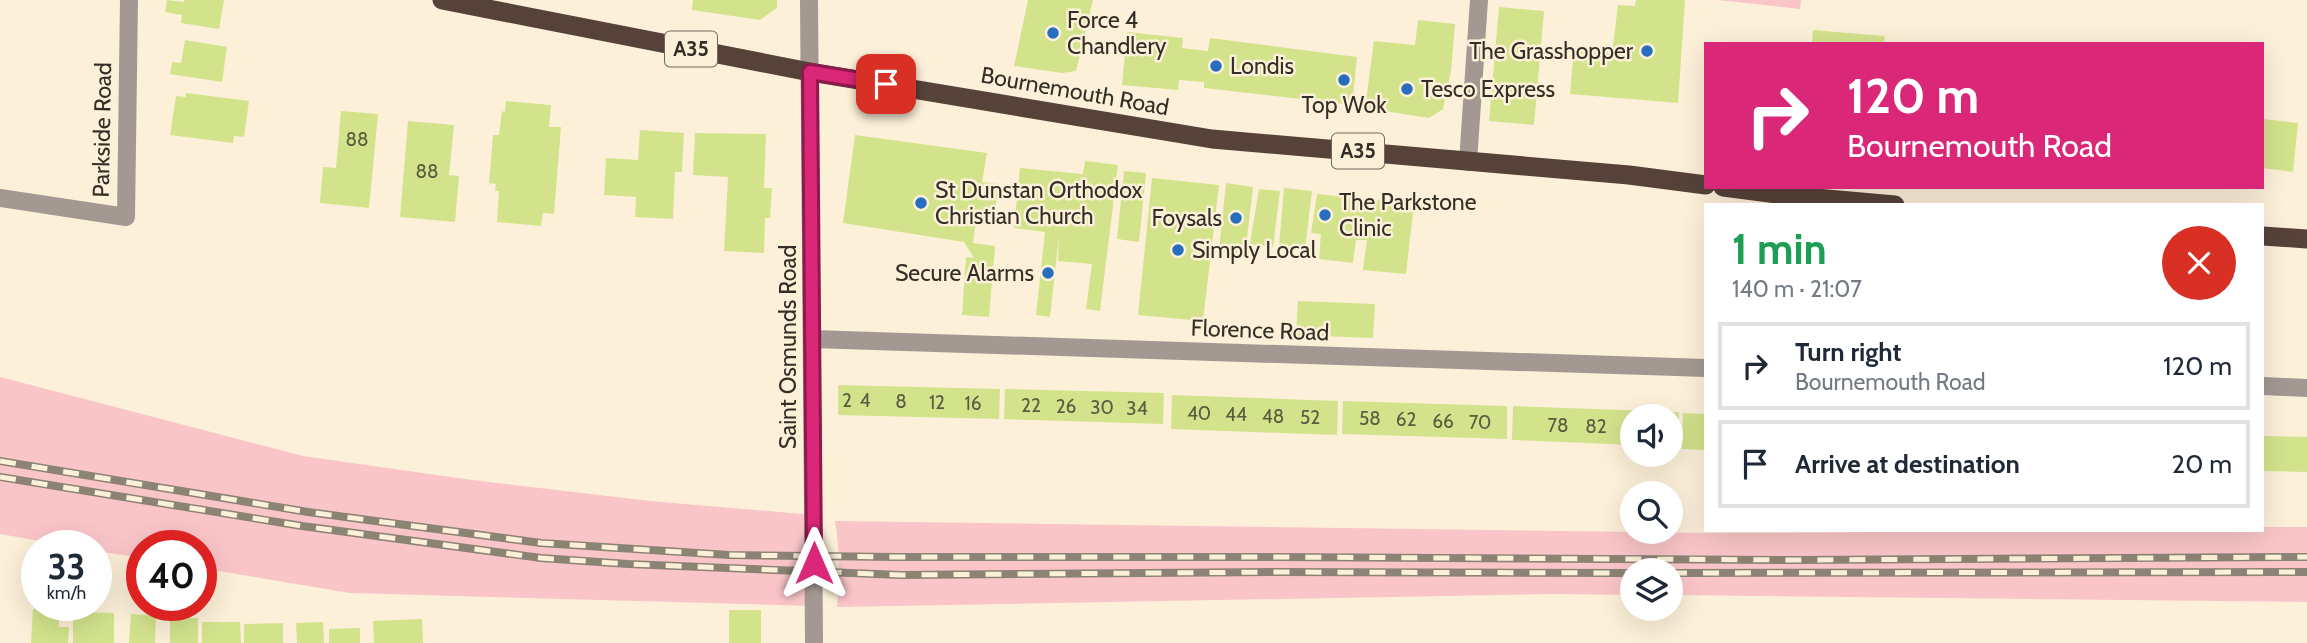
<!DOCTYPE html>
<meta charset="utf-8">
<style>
body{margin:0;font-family:Cabin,sans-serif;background:#f6f6f7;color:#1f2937;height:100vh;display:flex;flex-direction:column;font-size:26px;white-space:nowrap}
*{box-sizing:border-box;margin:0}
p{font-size:23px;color:#747a83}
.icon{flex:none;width:38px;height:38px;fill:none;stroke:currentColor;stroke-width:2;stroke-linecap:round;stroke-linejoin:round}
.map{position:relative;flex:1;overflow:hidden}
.side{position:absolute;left:1704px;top:203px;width:560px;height:329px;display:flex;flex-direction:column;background:#fff;border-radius:0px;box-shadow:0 7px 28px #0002}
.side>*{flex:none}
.guide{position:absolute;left:1704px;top:42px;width:560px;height:147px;border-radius:0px;box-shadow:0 7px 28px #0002;background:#db2777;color:#fff;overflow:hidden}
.fabs{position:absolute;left:1620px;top:404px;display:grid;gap:14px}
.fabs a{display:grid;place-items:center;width:63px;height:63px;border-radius:50%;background:#fff;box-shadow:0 7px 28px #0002;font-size:35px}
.speed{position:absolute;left:21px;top:530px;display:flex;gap:14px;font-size:35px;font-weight:700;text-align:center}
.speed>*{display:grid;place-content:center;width:91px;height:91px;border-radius:50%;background:#fff;box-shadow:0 7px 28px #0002;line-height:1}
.speed small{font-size:18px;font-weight:400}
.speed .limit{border:10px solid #d22;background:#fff;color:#111}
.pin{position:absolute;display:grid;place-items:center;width:60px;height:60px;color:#fff;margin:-30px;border-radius:14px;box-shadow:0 4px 10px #0006}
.me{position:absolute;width:77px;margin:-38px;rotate:0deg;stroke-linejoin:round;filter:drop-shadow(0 0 5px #0008)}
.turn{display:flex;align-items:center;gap:24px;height:147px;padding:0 28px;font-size:32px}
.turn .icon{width:91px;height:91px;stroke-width:2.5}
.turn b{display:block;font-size:49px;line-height:60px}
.round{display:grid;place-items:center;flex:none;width:74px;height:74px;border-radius:37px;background:#f6f6f7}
.summary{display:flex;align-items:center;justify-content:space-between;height:119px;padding:0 28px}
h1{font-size:42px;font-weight:700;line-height:52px;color:#1e9e55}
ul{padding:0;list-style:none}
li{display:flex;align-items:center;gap:21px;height:88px;margin:0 14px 10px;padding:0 14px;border:4px solid #e0e1e3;border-radius:0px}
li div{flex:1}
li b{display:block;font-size:26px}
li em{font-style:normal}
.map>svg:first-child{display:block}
</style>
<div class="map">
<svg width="2307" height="643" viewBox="0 0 2307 643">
<rect width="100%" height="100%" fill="#fdf0d9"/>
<path fill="#fac5c8" d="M 1718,0 L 1801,0 L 1800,9 Z
M 0,377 L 303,456 L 472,480 L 650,501 L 813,515 L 814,606 L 350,593 L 201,568 L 201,546 L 142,546 L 142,558 L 96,551 L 96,546 L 69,546 L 0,534 Z
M 835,521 L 1711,533 L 2263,530 L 2263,527 L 2307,527 L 2307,602 L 1671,595 L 1671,570 L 1633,570 L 1633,595 L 1554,594 L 837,607 C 840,577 840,550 835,521 Z"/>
<path fill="#d3e38c" d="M 167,0 L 184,2 L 184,0 L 224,0 L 219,29 L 181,23 L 182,15 L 165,12 Z
M 693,0 L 777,0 L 777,8 L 760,20 L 692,10 Z
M 1028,0 L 1093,0 L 1076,71 L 1062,73 L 1014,66 Z
M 1636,0 L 1685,0 L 1678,103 L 1570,94 L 1574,49 L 1612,53 L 1618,5 L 1635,6 Z
M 1499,7 L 1544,11 L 1534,125 L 1489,121 Z
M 1418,20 L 1455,24 L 1451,71 L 1443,109 L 1429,118 L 1365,108 L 1374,41 L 1415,45 Z
M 1813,30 L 1885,36 L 1884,44 L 1812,44 Z
M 1127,32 L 1183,38 L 1182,48 L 1208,51 L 1210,38 L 1357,57 L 1352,105 L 1204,88 L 1204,82 L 1179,80 L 1178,90 L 1122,85 Z
M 185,40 L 227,47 L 222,82 L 170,74 L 172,62 L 181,63 Z
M 186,93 L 249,101 L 244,137 L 234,136 L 233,143 L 170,135 L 176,96 L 186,97 Z
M 506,101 L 551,105 L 549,127 L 561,127 L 554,214 L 543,213 L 541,226 L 497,222 L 499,191 L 495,191 L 496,184 L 489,183 L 493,135 L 499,135 L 502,111 L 505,112 Z
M 341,111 L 378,114 L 369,208 L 320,203 L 323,167 L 336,168 Z
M 2263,119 L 2298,123 L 2293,172 L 2263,168 Z
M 408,121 L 454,125 L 449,175 L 459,176 L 455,222 L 400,217 Z
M 640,130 L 684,133 L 682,172 L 675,172 L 673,219 L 635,217 L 636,197 L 604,195 L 606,158 L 638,160 Z
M 695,133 L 766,134 L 764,188 L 772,188 L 770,218 L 765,218 L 764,253 L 724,251 L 728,177 L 693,175 Z
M 855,135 L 987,153 L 982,182 L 999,184 L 993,225 L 976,222 L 973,243 L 995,246 L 989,317 L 962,315 L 966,257 L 974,258 L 964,242 L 843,223 Z
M 1085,161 L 1118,165 L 1100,311 L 1086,309 L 1092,264 L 1058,261 L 1059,236 L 1050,317 L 1036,315 L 1045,232 L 1014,228 L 1020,168 L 1083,174 Z
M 1124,171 L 1146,173 L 1139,242 L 1117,239 Z
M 1152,178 L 1219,185 L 1203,321 L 1138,315 Z
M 1226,183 L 1253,187 L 1245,255 L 1219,250 Z
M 1284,188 L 1312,191 L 1305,249 L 1279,247 Z
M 1259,189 L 1280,191 L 1273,247 L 1250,244 Z
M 1317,194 L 1414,204 L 1406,274 L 1363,270 L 1367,240 L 1356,240 L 1353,263 L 1319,259 L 1321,234 L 1311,233 Z
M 1298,301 L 1375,304 L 1373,338 L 1296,335 Z
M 838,385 L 1000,389 L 999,419 L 838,415 Z
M 1005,389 L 1164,393 L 1163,424 L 1004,419 Z
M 1172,395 L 1338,401 L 1337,435 L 1171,429 Z
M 1343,401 L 1507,406 L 1507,439 L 1342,434 Z
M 1513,406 L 1679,412 L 1678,446 L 1671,446 L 1671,416 L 1633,416 L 1633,445 L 1512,440 Z
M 1683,413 L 1706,414 L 1706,450 L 1682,449 Z
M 2263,436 L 2307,437 L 2307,472 L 2263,471 Z
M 33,609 L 59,610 L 59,627 L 69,627 L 68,643 L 31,643 Z
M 729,610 L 761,610 L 761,643 L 729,643 Z
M 73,612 L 114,613 L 114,643 L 73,643 Z
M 131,614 L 156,616 L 155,643 L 129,643 Z
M 170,618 L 198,618 L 198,643 L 170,643 Z
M 422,619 L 423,643 L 374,643 L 373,621 Z
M 202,622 L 240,622 L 241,643 L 202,643 Z
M 323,622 L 324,643 L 297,643 L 296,623 Z
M 283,623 L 283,643 L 244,643 L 244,624 Z
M 360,628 L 360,643 L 329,643 L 329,629 Z"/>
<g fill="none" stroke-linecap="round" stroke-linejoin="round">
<path stroke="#a39892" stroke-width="18" d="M 1468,162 L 1479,0
M 0,198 L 126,217 L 129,0
M 813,339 L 1706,368
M 2263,386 L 2307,388"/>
<path stroke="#a39892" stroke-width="18" d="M 809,0 L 814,643"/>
<path stroke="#564239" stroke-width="19" d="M 442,0 L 810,72 L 1212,139 L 1629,175 L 1706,185
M 1723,187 L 1793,196 L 1895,205
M 2263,236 L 2307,239"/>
<g stroke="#8b8374" stroke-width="8">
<path id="rail" d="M 0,461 L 308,512 L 541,543 L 729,555 L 898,557 L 1277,557 L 1799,560 L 2307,557
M 0,477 L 302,526 L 541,558 L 628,564 L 901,575 L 1276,572 L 1633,573
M 1671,573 L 2307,572"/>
</g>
<use href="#rail" stroke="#fdf0d9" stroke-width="5" stroke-dasharray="16" stroke-linecap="butt"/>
</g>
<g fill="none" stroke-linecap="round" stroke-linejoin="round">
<g stroke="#8e194d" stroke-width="18">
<path id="route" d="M 814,563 L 810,72 L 886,84"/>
</g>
<use href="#route" stroke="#db2777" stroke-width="12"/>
</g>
<g fill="#276ebe" stroke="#fdf0d9" stroke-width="2.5">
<circle cx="1053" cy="33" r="7"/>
<circle cx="1647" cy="51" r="7"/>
<circle cx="1216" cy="66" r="7"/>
<circle cx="1344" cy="80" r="7"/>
<circle cx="1407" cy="89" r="7"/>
<circle cx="921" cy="203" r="7"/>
<circle cx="1325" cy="215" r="7"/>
<circle cx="1236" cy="218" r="7"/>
<circle cx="1178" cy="250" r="7"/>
<circle cx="1048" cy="273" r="7"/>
</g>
<g text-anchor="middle" stroke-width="5" stroke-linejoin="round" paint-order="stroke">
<g font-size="19" fill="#5c5c40">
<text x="357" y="146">88</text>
<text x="427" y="178">88</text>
<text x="847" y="407">2</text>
<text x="865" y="407">4</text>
<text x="901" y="408">8</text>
<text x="937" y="409">12</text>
<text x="973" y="410">16</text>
<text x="1031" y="412">22</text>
<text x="1066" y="413">26</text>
<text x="1102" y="414">30</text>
<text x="1137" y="415">34</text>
<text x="1199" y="420">40</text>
<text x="1236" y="421">44</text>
<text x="1273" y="423">48</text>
<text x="1310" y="424">52</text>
<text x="1370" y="425">58</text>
<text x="1406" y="426">62</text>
<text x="1443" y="428">66</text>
<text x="1480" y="429">70</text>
<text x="1558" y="432">78</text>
<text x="1596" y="433">82</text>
</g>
<g fill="#fdf0d9" stroke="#70695c" stroke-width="2">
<rect x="665" y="31.5" width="52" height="35" rx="5"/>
<rect x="1332" y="133.5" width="52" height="35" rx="5"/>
</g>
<g font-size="21" font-weight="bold" fill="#342f26">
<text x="691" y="56">A35</text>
<text x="1358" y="158">A35</text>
</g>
<g font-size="23" fill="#342f26" stroke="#fdf0d9" text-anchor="start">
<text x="1067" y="28">Force 4<tspan x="1067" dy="26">Chandlery</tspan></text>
<text x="1633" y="59" text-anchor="end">The Grasshopper</text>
<text x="1230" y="74">Londis</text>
<text x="1421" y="97">Tesco Express</text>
<text x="1344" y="113" text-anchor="middle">Top Wok</text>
<text x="935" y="198">St Dunstan Orthodox<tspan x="935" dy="26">Christian Church</tspan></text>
<text x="1339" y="210">The Parkstone<tspan x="1339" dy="26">Clinic</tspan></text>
<text x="1222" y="226" text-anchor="end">Foysals</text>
<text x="1192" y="258">Simply Local</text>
<text x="1034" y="281" text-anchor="end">Secure Alarms</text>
</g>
<g font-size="23" fill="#342f26" stroke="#fdf0d9">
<text transform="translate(1075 91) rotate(10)" y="8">Bournemouth Road</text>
<text transform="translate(102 130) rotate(-89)" y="8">Parkside Road</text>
<text transform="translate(1260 330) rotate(2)" y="8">Florence Road</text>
<text transform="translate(788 347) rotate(-90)" y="8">Saint Osmunds Road</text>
</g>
</g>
</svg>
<div class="fabs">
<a><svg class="icon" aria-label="sound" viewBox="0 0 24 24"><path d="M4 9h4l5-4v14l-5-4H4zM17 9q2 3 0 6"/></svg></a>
<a><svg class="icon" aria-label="search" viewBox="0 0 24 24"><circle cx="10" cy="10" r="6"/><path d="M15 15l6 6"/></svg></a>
<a><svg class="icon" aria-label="layers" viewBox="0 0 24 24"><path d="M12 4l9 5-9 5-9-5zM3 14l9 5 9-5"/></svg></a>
</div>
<div class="speed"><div>33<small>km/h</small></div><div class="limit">40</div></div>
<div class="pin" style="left:886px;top:84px;background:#d93025"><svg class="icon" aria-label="arrive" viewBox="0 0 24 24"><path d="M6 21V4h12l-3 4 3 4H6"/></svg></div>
<svg class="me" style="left:814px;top:563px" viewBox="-20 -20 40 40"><path d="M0-17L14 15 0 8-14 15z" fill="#db2777" stroke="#fff" stroke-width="4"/></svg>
<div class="guide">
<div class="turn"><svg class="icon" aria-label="right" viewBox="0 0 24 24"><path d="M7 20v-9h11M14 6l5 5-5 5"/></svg><div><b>120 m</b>Bournemouth Road</div></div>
</div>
<section class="side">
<div class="summary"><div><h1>1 min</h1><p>140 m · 21:07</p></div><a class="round" style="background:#d93025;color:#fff"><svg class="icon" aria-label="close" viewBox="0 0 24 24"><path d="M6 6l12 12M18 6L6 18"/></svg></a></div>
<ul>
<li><svg class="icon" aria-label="right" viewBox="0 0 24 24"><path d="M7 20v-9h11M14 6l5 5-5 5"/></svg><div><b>Turn right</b><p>Bournemouth Road</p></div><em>120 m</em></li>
<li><svg class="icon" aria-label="arrive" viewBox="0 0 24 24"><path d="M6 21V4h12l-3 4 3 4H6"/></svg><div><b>Arrive at destination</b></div><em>20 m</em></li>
</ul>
</section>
</div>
